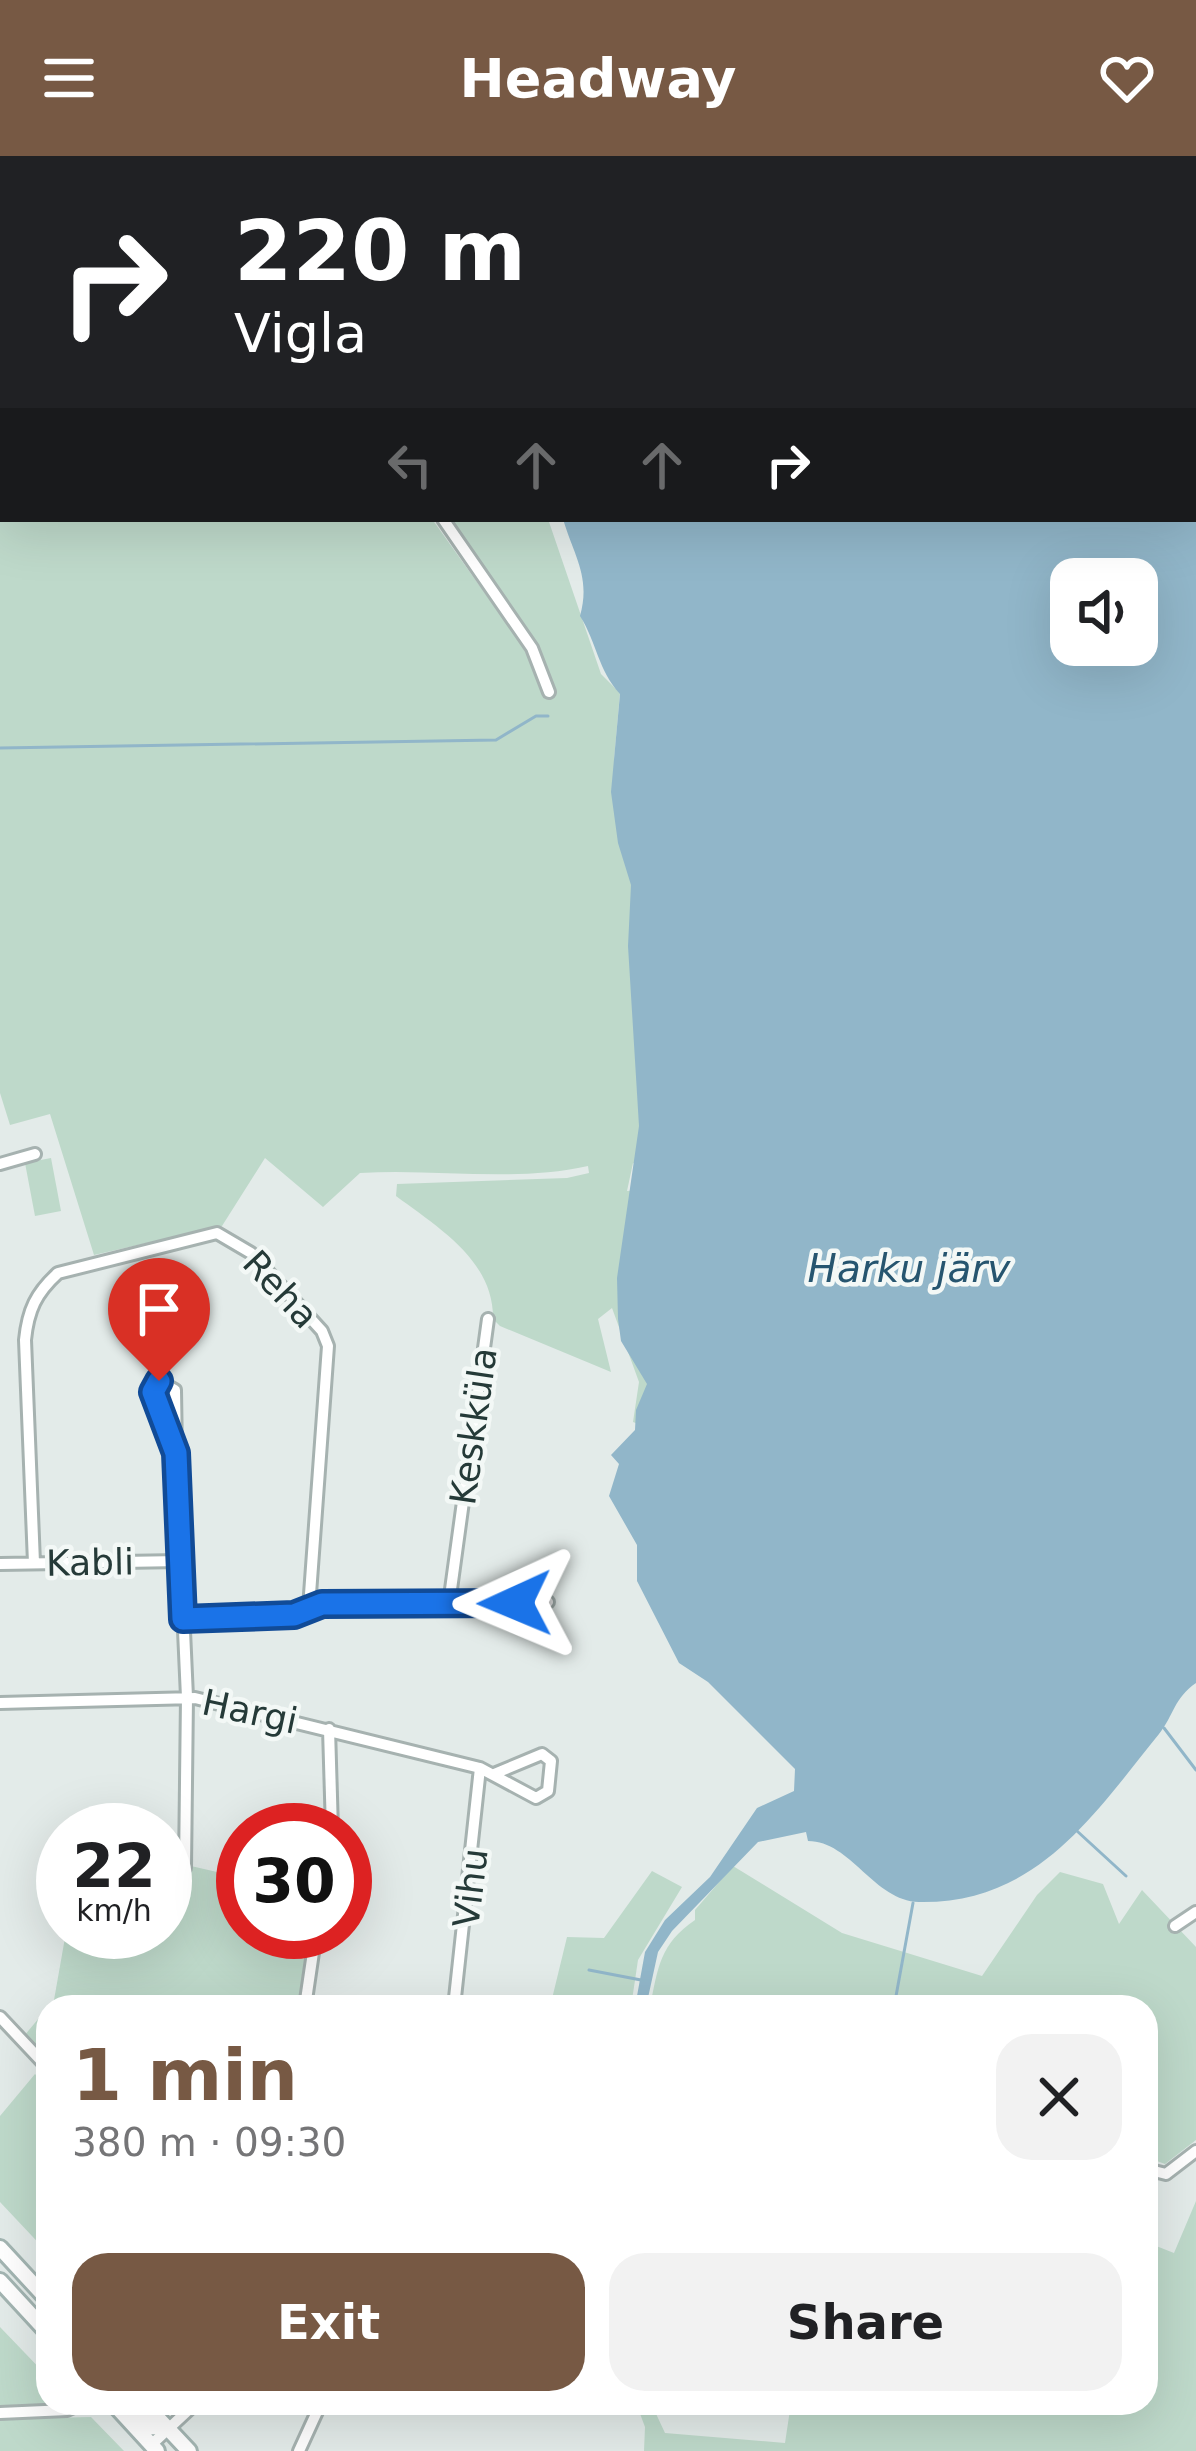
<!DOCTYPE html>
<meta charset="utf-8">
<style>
body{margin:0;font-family:"DejaVu Sans",sans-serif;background:#f2f2f2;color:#202124;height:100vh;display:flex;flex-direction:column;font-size:45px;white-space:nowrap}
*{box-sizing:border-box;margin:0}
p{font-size:39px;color:#757577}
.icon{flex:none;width:66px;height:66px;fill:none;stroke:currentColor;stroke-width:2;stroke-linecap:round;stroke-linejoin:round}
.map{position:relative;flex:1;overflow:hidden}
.panel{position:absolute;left:36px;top:1839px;width:1122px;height:420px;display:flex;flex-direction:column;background:#fff;border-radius:36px;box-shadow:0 12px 48px #0002}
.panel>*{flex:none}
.banner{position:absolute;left:0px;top:0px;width:1197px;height:366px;box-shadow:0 12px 48px #0002;background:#202124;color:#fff;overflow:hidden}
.tools{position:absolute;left:1050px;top:402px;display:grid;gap:24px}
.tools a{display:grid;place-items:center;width:108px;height:108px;border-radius:24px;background:#fff;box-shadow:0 12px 48px #0002;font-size:60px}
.speed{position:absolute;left:36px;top:1647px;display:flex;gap:24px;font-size:60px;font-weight:700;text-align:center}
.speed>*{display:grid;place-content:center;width:156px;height:156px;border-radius:50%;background:#fff;box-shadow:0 12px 48px #0002;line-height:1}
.speed small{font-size:30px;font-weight:400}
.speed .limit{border:18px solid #d22;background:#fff;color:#111}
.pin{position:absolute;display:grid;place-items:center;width:102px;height:102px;color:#fff;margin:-123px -51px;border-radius:50% 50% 50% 0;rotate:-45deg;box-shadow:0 0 12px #0007}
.pin .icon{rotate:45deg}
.me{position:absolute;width:132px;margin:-66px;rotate:269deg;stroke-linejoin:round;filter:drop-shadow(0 0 9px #0008)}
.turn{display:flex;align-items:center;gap:42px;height:252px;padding:0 36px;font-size:54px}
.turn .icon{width:156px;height:156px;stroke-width:2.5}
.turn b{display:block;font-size:84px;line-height:102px}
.lanes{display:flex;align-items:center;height:114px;padding:0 36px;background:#0003;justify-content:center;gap:60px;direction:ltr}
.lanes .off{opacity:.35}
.round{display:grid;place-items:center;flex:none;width:126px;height:126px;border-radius:36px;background:#f2f2f2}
.headline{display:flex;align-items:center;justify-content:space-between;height:204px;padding:0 36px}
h1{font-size:72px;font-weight:700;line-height:90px;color:#775944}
.cta{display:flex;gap:24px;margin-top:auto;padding:24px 36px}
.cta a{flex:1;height:138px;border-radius:36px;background:#775944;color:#fff;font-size:48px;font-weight:700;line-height:138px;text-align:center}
.cta a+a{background:#f2f2f2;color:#202124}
header{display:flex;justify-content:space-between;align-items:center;height:156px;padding:0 36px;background:#775944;color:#fff;font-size:54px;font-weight:700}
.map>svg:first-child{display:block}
</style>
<header><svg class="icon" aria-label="menu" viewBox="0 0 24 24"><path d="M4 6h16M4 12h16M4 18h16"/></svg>Headway<svg class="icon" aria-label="heart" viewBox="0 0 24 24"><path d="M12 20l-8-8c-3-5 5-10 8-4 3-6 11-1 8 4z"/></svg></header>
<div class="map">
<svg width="1196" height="2295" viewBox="0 0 1196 2295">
<rect width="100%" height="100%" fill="#e3ebe9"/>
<path fill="#bed9ca" d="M 0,0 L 49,3 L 3,3 L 3,363 L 432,363 L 521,488 L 543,529 L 553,527 L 530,479 L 449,363 L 548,363 L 601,518 L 620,537 L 614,604 L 644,658 L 664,1020 L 633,1007 L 627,1035 L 640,1034 L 665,1177 L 641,1269 L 633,1266 L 639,1226 L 612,1152 L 598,1163 L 611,1216 L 500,1170 L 493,1163 C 494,1105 439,1072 396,1040 L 397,1028 L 567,1022 L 589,1017 L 588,1010 C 512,1027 436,1012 360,1017 L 323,1051 L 265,1002 L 222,1070 L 94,1099 L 50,958 L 10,969 L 0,937 Z
M 51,1002 L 61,1055 L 35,1060 L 25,1007 Z
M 165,1704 L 243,1722 L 243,1776 L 313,1776 L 301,1851 L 48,1851 L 48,1906 L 24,1880 L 54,1844 L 66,1776 L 165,1776 Z
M 733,1710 L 842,1777 L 982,1820 L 1037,1739 L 1060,1716 L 1103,1728 L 1119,1768 L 1142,1734 L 1196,1791 L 1196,1984 L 1165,2008 L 1146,2001 L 1146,1851 L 650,1851 C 658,1811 660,1788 695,1764 L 695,1754 Z
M 652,1715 L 682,1731 L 638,1804 L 631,1851 L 550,1851 L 567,1781 L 604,1782 Z
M 35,1918 L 48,1932 L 48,2097 L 0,2046 L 0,1960 Z
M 1196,2045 L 1196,2295 L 644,2295 L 645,2271 L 636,2247 L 651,2247 L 665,2277 L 785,2287 L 791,2247 L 1146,2247 L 1146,2086 L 1174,2097 Z
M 0,2171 L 48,2221 L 48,2247 L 56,2248 L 0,2253 Z
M 91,2261 L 124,2295 L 0,2295 L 0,2263 Z"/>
<path fill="#91b6c9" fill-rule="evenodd" d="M 444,0 L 1196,0 L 1196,1527 C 1174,1542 1174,1559 1159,1578 C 1092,1661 1036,1748 919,1746 C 874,1745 851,1685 808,1685 L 806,1676 L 758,1686 L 672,1775 L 658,1796 L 646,1851 L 635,1851 L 645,1796 L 665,1764 L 710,1721 L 757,1652 L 794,1635 L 795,1613 L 708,1526 L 679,1507 L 637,1425 L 637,1389 L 609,1340 L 619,1308 L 611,1299 L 635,1274 L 636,1254 L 647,1228 L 621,1185 L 618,1163 L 617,1122 L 639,970 L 628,790 L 631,729 L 618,687 L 611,636 L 620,538 C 598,514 597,487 580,460 C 591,421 574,400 563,363 L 1194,363 L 1194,3 ZM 1071,423 L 1137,423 L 1137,489 L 1071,489 Z"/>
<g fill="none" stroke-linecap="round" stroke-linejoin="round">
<path stroke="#91b6c9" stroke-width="3" d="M 0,592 L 496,584 L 536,560 L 548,560
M 1164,1572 L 1196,1614
M 1077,1675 L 1126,1720
M 589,1814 L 641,1824
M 894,1851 L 913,1747"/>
<g stroke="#a6b2b0" stroke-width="16">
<path id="street" d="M 340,0 L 340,3
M 443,363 L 532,492 L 549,536
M 0,1008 L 35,998
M 176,1297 L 175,1234 L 159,1225 L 153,1236 L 176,1297 L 187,1541 L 185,1712
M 34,1407 L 25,1184 C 28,1154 36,1137 58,1117 L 217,1077 L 251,1097 L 322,1175 L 328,1190 L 309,1452
M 0,1408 L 181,1405
M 449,1448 L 488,1163
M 183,1463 L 294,1459 L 322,1448 L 548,1446
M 0,1547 L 195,1542 L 480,1612 L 536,1642 L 548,1635 L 551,1605 L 542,1598 L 494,1618
M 329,1573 L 332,1674
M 1175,1770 L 1196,1756
M 305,1851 L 316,1776
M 454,1851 L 480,1612
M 0,1861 L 48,1912
M 1146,2013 L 1166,2018 L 1196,1995
M 0,2257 L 67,2254 L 83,2247
M 151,2289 L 196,2247
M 299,2295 L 321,2247"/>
</g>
<g stroke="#a3b5b2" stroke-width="20">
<path id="secondary" d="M 0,2092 L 48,2144
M 0,2125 L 48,2177
M 113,2247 L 157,2295
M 128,2247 L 151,2271 L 167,2272
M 144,2247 L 189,2295"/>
</g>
<use href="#street" stroke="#fff" stroke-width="10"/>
<use href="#secondary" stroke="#fff" stroke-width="14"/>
</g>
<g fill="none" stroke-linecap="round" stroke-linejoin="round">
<g stroke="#114b97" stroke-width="30">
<path id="route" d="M 159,1225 L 153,1236 L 176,1297 L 183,1463 L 294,1459 L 322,1448 L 515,1447"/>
</g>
<use href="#route" stroke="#1a73e8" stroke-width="21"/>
</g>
<g text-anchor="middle" stroke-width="9" stroke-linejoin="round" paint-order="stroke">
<g font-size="36" fill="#253a38" stroke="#f3f8f6">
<text transform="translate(281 1133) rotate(47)" y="13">Reha</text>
<text transform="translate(473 1270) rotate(-82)" y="13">Keskküla</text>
<text transform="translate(90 1406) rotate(-1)" y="13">Kabli</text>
<text transform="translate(250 1555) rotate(12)" y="13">Hargi</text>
<text transform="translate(470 1732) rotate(-83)" y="13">Vihu</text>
</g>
<g font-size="39" font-style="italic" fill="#26556f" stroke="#f3f8f6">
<text x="909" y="1126">Harku järv</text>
</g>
</g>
</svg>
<div class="tools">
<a><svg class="icon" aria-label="sound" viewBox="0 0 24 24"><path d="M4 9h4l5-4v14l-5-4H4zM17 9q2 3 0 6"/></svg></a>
</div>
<div class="speed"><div>22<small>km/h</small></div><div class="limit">30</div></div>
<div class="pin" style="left:159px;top:1225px;background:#d93025"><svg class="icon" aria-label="arrive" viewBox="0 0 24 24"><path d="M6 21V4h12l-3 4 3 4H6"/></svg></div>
<svg class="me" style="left:515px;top:1447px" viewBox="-20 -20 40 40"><path d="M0-17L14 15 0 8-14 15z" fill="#1a73e8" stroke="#fff" stroke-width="4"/></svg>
<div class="banner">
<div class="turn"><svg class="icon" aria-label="right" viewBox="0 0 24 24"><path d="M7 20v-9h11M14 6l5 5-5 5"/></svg><div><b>220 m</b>Vigla</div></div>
<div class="lanes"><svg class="icon off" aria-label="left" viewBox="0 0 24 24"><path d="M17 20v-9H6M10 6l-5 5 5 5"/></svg><svg class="icon off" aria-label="ahead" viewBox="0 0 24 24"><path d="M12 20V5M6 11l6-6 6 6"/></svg><svg class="icon off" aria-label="ahead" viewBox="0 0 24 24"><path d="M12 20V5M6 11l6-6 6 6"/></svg><svg class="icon" aria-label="right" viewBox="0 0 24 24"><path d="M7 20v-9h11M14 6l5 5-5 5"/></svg></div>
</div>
<section class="panel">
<div class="headline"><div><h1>1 min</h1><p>380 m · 09:30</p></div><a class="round"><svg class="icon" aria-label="close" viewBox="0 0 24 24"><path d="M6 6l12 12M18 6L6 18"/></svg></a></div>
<div class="cta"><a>Exit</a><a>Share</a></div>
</section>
</div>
